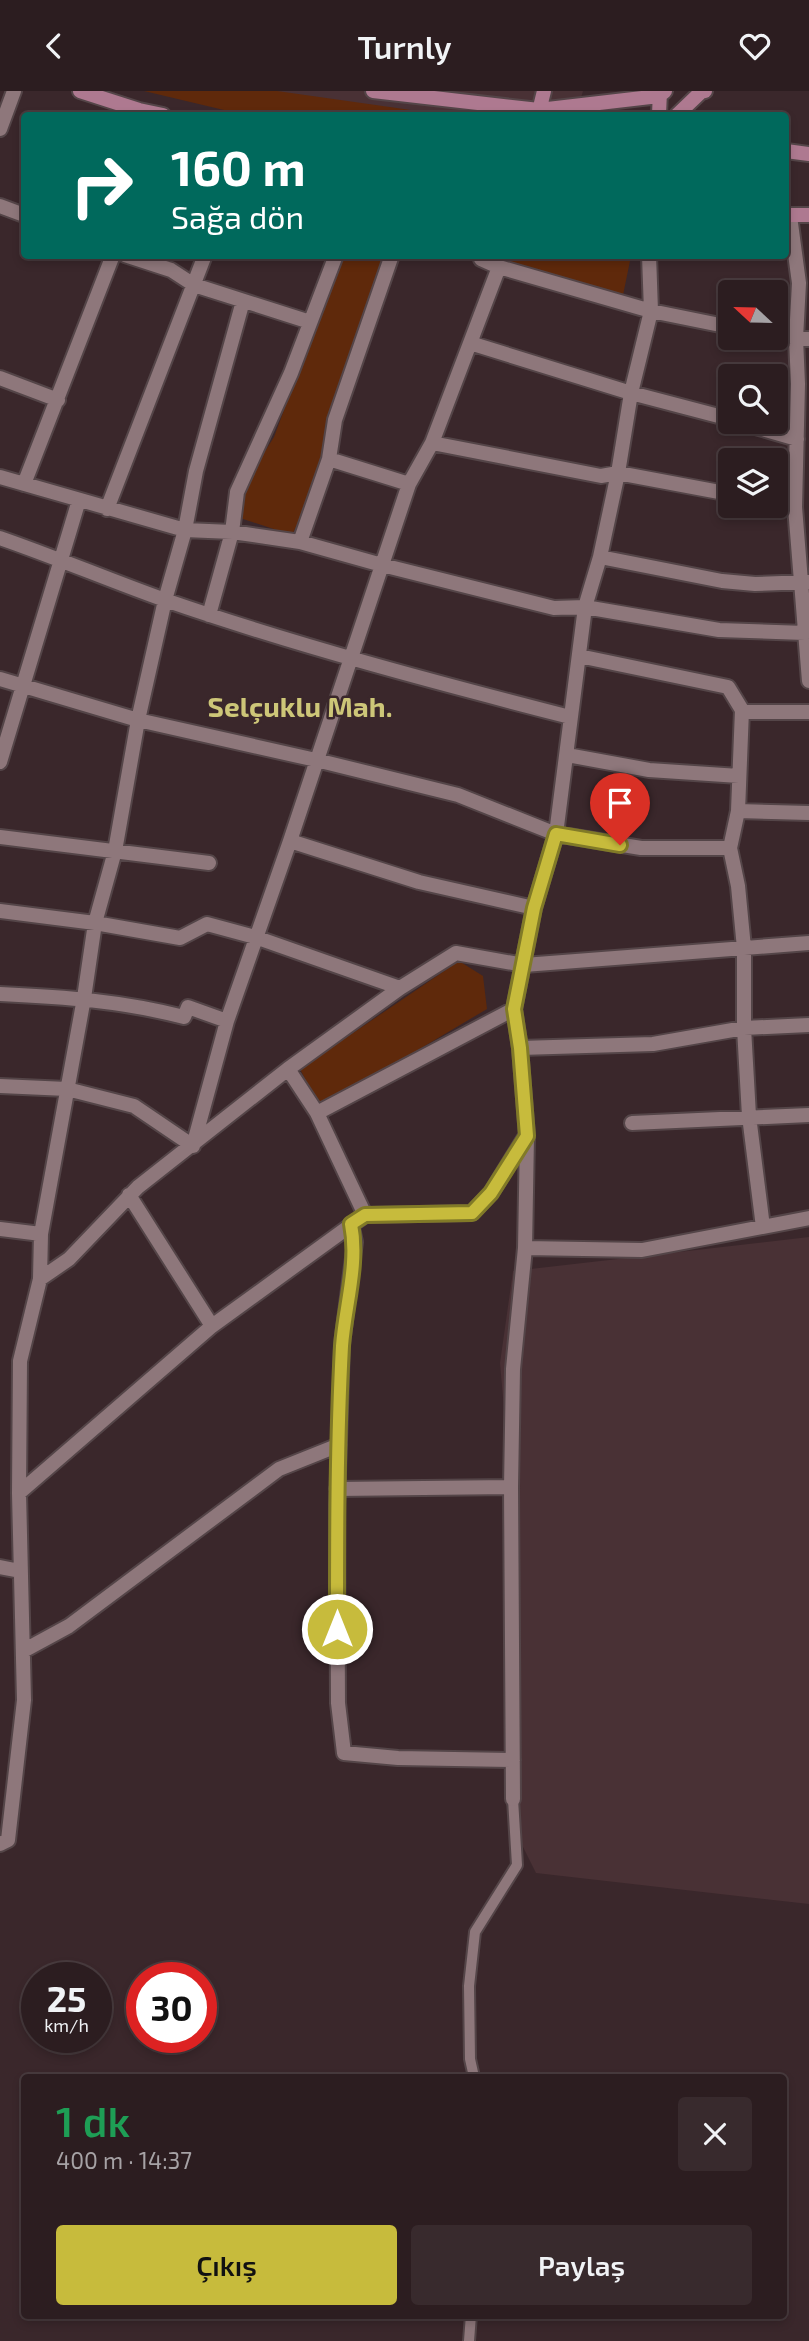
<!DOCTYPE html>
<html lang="tr">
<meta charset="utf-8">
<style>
body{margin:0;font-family:"Exo 2",sans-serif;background:#382a2d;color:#f1f3f6;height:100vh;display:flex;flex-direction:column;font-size:26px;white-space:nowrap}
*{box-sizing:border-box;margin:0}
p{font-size:23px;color:#a6a2a5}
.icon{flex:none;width:38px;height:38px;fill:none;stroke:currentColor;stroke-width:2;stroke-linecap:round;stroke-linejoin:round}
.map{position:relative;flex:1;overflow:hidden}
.sheet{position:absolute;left:21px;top:1983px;width:766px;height:245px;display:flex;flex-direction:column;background:#2c1d20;border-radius:7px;box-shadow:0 4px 10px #0003,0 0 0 2px #483b3e}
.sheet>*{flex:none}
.top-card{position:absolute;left:21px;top:21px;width:768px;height:147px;border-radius:7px;box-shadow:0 4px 10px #0003,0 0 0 2px #483b3e;background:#00695c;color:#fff;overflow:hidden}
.needle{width:46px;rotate:292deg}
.controls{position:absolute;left:718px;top:189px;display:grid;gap:14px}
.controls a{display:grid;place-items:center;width:70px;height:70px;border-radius:7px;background:#2c1d20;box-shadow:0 4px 10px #0003,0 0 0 2px #483b3e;font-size:35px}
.speed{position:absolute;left:21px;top:1871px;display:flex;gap:14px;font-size:35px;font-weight:700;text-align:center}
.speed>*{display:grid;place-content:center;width:91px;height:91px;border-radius:50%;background:#2c1d20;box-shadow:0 4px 10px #0003,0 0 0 2px #483b3e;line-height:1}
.speed small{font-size:18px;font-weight:400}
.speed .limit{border:10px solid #d22;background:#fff;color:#111}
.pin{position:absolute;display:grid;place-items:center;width:60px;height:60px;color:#fff;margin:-72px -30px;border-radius:50% 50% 50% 0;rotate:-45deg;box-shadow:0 0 7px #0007}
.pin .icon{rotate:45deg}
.me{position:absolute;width:77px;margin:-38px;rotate:0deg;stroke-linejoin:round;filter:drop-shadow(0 0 5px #0008)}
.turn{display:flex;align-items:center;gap:24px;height:147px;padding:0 35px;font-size:32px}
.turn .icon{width:91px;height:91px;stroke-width:2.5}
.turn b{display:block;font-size:49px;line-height:60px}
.round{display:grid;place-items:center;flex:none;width:74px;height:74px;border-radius:7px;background:#382a2d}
.overview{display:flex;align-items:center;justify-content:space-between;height:119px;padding:0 35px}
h1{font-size:42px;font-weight:600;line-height:52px;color:#1e9e55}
.action{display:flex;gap:14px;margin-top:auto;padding:14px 35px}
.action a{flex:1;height:80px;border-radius:7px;background:#c7bb3c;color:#111;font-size:28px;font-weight:600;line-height:80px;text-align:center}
.action a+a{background:#382a2d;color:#f1f3f6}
header{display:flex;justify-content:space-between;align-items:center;height:91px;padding:0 35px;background:#2c1d20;font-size:32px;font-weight:600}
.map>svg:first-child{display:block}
</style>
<header><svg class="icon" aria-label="back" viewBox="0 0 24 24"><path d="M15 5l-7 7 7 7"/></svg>Turnly<svg class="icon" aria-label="heart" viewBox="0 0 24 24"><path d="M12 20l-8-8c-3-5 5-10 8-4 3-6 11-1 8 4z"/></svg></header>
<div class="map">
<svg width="809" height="2250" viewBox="0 0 809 2250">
<rect width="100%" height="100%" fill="#3a272b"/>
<path fill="#493135" d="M 170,0 L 583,0 L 576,24 L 261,24 Z
M 809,1146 L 809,1813 L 536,1782 L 520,1750 L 518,1479 L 500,1272 L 513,1180 Z"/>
<path fill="#5f290b" d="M 144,0 L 277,0 L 446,24 L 245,24 Z
M 499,164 L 631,165 L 621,214 L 498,169 Z
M 341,165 L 384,165 L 328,327 L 320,386 L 292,444 L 240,427 L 242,408 L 248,387 L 274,346 Z
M 459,870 L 483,885 L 487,918 L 320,1017 L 300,978 Z"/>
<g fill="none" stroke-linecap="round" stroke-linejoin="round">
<g stroke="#544548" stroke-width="14">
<path id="lane" d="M 474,1986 L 470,1968 L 469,1895 L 475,1841 L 517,1774 L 513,1708
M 469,2250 L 471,2224"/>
</g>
<g stroke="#544548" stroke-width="18">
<path id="street" d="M 0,38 L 14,0
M 0,115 L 24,124
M 790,125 L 799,192 L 796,247 L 798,293 L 795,416 L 809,590
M 125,164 L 171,179 L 194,194 L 310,231
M 482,164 L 481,168 L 499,176
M 775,244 L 809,248
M 470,252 L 631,302 L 730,328
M 0,287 L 58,309
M 738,331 L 797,348
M 432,352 L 601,385 L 618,382 L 730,403
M 329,368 L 409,393
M 0,386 L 185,439 L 232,441 L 300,451 L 382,474 L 554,517 L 585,516 L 719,539 L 805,542
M 24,393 L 113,164
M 775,412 L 795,416
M 107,418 L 205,164
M 0,447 C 55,466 109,489 165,509 C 298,555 434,591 570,626
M 300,451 L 329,368 L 335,329 L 392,164
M 600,466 L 722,490 L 755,493 L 808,491
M 209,524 L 232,441 L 237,401 L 291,282 L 336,164
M 579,565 L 728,596 L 742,619 L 738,720 L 730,757 L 738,795 L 744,857 L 744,937 L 749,1025 L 763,1136
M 0,588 L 138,629 L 316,669 L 458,704 L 556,743 L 641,757 L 730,757
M 742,621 L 809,621
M 567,664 L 649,679 L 739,685
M 0,671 L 79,409
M 738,720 L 809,722
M 0,746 L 209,772
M 290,750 L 419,791 L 534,817
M 0,820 L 95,832 L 180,847 L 207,833 L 255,846 L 400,897
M 0,903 C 64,906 122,910 184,926 L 188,916 L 227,930
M 520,957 L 653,953 L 744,937 L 809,934
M 288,978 L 317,1022 L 365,1124
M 0,995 L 67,998 L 134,1015 L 193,1055 L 227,930 L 290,750 L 409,393 L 432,352 L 499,176 L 651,220 L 730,236
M 317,1022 L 514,918
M 632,1032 L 809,1024
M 129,1104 L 212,1235
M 351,1133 L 355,1151 L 342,1253 L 337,1414 L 338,1612 L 344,1662 L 398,1667 L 513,1669
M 0,1138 L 41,1143
M 525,1157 L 642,1159 L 809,1127
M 40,1188 L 69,1168 L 138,1096 L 288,978 L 400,897 L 456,862 L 524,874 L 809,852
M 337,1398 L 511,1396
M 19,1402 L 212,1235 L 365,1124 L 472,1122 L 491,1102 L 526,1045
M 0,1476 L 20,1480
M 23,1560 L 69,1535 L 279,1378 L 339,1354
M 513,1708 L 511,1396 L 513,1278 L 525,1157 L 527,1045 L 520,957 L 514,918 L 534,817 L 556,743 L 585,516 L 600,466 L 618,382 L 631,302 L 651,220 L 649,164
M 0,1753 L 8,1749 L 24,1609 L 19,1402 L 20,1270 L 40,1188 L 41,1143 L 84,907 L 95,832 L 115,760 L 138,629 L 165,509 L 185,439 L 196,380 L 243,210"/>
</g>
<g stroke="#544548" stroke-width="18">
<path id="secondary" d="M 80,0 L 139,19 L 163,24
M 373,0 L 539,19 L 659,5 L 665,0
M 538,24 L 544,0
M 659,24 L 660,0
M 677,24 L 701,1 L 705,0
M 786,60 L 809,63
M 786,124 L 809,124"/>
</g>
<use href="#lane" stroke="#8e777b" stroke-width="10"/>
<use href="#street" stroke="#8e777b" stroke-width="14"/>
<use href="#secondary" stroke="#ae7990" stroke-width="14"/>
</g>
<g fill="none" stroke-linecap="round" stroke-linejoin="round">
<g stroke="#817a27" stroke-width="18">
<path id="route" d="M 337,1538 C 337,1443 337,1349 342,1255 C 345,1215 359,1173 351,1133 L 365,1124 L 472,1122 L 491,1102 L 527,1045 L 520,957 L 514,918 L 534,817 L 556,743 L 620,754"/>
</g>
<use href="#route" stroke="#c7bb3c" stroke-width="12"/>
</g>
<g text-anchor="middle" stroke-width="5" stroke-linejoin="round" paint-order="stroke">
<g font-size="28" font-weight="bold" fill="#cdc678" stroke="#3a272b">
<text x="300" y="626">Selçuklu Mah.</text>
</g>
</g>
</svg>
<div class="controls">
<a><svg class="needle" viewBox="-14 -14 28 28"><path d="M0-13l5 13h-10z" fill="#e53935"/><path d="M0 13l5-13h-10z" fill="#a6a2a5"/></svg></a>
<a><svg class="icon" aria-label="search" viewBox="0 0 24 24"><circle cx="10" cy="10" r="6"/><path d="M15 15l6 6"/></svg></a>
<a><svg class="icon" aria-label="layers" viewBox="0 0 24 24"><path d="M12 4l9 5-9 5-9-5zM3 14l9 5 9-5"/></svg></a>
</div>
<div class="speed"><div>25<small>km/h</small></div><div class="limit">30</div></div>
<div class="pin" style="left:620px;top:754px;background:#d93025"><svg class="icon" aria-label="arrive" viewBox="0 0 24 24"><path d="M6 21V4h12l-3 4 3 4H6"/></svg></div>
<svg class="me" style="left:337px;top:1538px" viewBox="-20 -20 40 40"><circle r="17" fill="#c7bb3c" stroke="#fff" stroke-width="3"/><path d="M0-11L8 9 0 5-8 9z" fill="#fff"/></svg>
<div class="top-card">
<div class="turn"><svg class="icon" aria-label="right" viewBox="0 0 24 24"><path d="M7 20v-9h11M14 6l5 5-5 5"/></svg><div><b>160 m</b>Sağa dön</div></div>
</div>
<section class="sheet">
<div class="overview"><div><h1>1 dk</h1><p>400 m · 14:37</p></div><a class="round"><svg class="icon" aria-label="close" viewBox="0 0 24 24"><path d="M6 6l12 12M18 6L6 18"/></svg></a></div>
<div class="action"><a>Çıkış</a><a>Paylaş</a></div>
</section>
</div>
